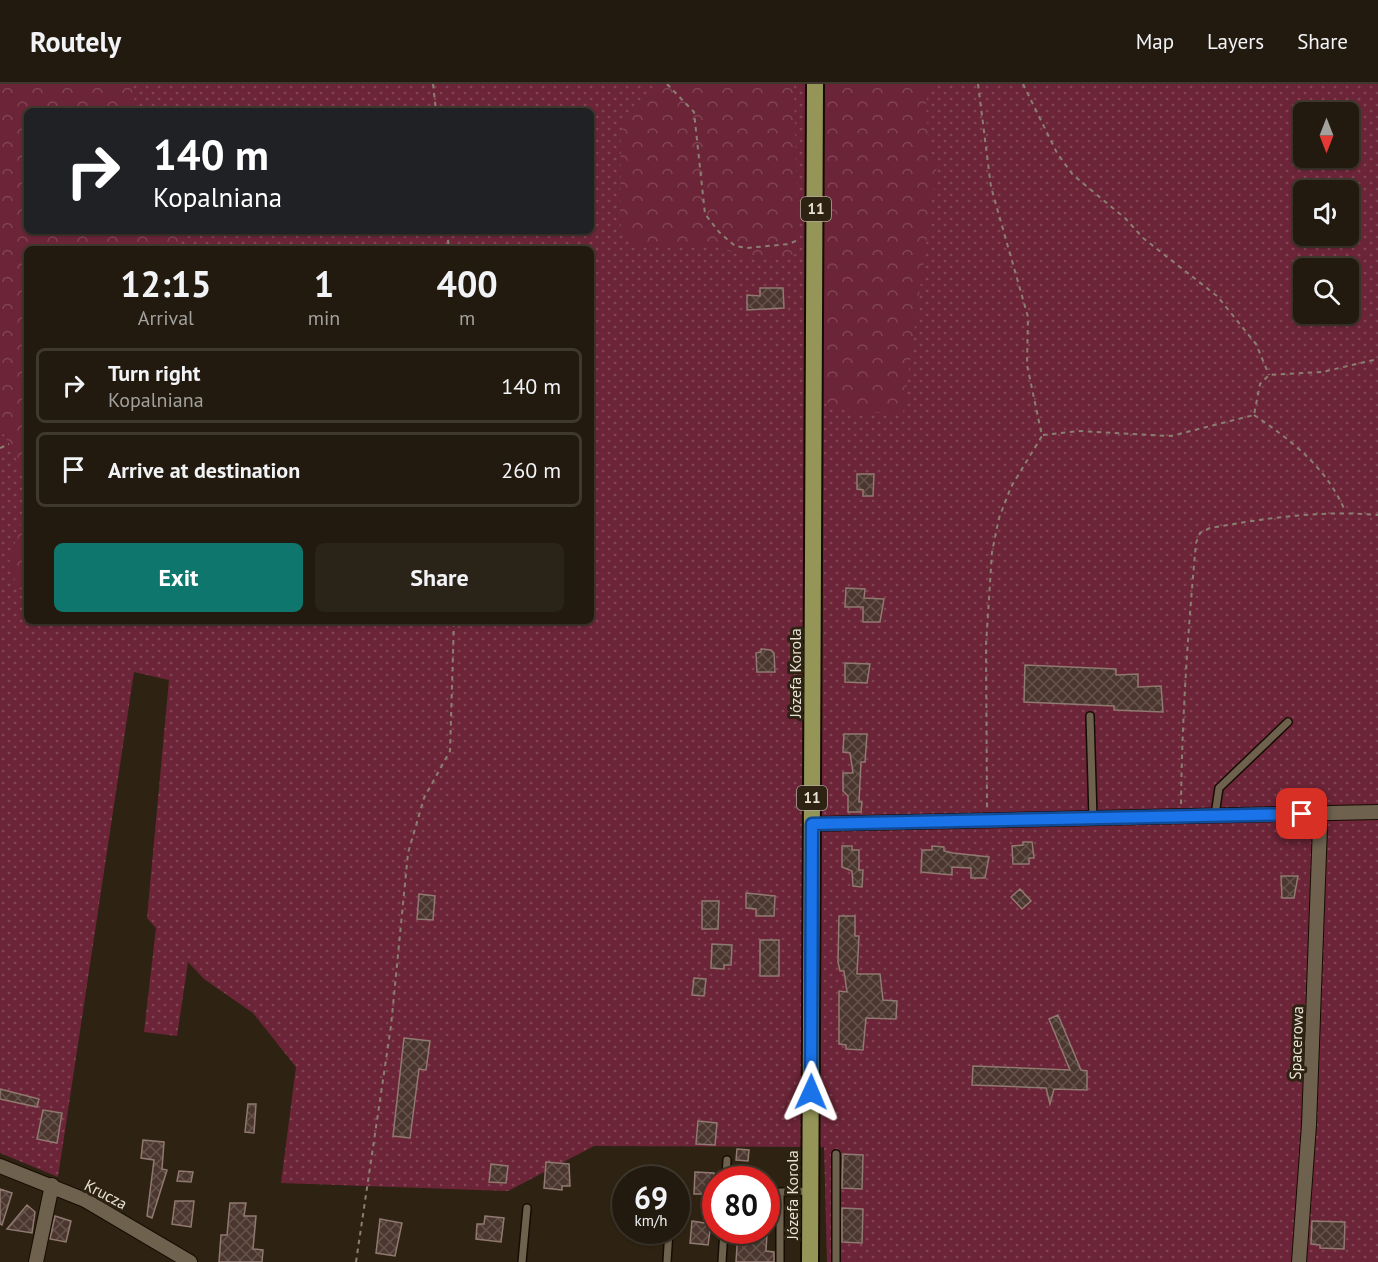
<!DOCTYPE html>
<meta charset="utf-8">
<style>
body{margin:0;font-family:"PT Sans",sans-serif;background:#2a2317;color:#f1f3f6;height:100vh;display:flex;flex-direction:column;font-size:22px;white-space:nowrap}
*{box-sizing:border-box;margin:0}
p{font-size:20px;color:#a2a19e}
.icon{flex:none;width:33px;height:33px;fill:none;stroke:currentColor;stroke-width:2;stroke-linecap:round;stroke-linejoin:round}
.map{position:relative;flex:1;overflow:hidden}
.side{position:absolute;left:24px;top:162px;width:570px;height:378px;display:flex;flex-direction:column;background:#221a0e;border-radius:9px;box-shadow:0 2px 4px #0004,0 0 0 2px #3f382e}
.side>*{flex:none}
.top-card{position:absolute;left:24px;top:24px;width:570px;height:126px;border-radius:9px;box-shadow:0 2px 4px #0004,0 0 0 2px #3f382e;background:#202124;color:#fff;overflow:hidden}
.needle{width:39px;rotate:180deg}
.fabs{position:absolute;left:1293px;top:18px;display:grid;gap:12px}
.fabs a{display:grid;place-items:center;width:66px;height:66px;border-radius:9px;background:#221a0e;box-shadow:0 2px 4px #0004,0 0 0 2px #3f382e;font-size:30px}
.speed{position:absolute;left:612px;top:1082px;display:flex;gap:12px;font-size:30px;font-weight:700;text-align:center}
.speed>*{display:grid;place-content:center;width:78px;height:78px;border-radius:50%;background:#221a0e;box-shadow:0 2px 4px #0004,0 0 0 2px #3f382e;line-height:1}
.speed small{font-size:15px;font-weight:400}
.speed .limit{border:9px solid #d22;background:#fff;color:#111}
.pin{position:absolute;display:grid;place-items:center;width:51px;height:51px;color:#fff;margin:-26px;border-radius:12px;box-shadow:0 3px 9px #0006}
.me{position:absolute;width:66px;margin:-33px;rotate:1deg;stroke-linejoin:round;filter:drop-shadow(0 0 4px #0008)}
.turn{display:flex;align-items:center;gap:21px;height:126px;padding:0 30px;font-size:27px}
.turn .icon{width:78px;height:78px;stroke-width:2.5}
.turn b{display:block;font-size:42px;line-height:51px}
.eta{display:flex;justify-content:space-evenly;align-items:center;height:102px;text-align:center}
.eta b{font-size:36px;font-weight:800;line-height:42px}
.cta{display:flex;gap:12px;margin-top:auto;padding:12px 30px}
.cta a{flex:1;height:69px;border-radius:9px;background:#0f766e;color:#fff;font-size:24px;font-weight:800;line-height:69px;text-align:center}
.cta a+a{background:#2a2317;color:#f1f3f6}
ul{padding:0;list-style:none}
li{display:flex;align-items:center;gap:18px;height:75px;margin:0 12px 9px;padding:0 18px;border:3px solid #3f382e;border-radius:9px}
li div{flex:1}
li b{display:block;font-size:22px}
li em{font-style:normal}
header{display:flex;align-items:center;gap:36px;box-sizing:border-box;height:84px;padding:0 30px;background:#221a0e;border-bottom:2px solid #3f382e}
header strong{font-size:28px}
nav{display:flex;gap:33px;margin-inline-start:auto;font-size:21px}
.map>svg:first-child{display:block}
</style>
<header>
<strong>Routely</strong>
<nav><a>Map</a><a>Layers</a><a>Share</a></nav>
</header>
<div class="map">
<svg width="1378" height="1178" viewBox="0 0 1378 1178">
<defs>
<pattern id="grass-dots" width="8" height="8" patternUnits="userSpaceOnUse" patternTransform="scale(1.5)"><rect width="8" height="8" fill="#6c2538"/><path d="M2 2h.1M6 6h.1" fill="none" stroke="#814454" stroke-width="1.8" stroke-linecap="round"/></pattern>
<pattern id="forest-crowns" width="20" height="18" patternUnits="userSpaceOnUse" patternTransform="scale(1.5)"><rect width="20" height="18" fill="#6c2538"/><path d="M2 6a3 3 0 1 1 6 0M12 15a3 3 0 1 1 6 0" fill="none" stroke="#814454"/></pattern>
<pattern id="building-cross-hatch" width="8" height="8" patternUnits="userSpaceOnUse" patternTransform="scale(1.5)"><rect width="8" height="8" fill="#4b372f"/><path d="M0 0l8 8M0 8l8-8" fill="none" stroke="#65544c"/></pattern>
</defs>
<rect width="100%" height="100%" fill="#2e2312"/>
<path fill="url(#grass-dots)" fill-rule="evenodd" d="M 0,0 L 1378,0 L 1378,1178 L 827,1178 L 824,1063 L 594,1062 L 508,1107 L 281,1099 L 296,983 L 253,929 L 204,895 L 188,878 L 177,952 L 144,948 L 156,844 L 147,834 L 169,596 L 134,588 L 58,1093 L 0,1069 ZM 27,27 L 591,27 L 591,147 L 27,147 ZM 1304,28 L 1348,28 L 1348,74 L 1304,74 ZM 1304,106 L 1348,106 L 1348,152 L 1304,152 ZM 27,165 L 591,165 L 591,537 L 27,537 ZM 1304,184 L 1348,184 L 1348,230 L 1304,230 Z"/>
<path fill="url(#forest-crowns)" d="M 0,0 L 130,0 L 135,17 L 142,27 L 27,27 L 27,147 L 178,147 L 182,165 L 27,165 L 27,519 L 8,482 L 26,423 L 23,389 L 4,350 L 0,352 Z
M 656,0 L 794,0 L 798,170 L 747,174 L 714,161 L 630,161 L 620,139 L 621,52 L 628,30 L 658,6 Z
M 823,0 L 930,0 L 926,19 L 930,75 L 938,74 L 903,329 L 850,328 L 824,317 Z"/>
<path fill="url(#building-cross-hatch)" stroke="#907970" stroke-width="1.5" d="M 760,204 L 783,204 L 784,224 L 747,226 L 747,211 L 760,212 Z
M 857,390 L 874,390 L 873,412 L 863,412 L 863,406 L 857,405 Z
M 846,504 L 865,505 L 864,514 L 884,515 L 880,538 L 863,538 L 863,523 L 845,523 Z
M 761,565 L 771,566 L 774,569 L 775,588 L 757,588 L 756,569 L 761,568 Z
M 845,579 L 870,580 L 867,599 L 845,598 Z
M 1025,581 L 1116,585 L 1116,591 L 1138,590 L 1138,603 L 1161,602 L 1163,628 L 1114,626 L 1114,622 L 1024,618 Z
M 844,650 L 867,650 L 865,678 L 861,678 L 859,718 L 862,718 L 861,728 L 848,728 L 848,712 L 843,707 L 843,689 L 853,689 L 850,669 L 843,668 Z
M 1023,758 L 1032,758 L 1034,774 L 1029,774 L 1029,780 L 1013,780 L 1012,762 L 1023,761 Z
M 842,762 L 852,762 L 852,766 L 859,766 L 859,786 L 863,786 L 862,803 L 853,802 L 852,787 L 842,783 Z
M 932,762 L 944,763 L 944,767 L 953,769 L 989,773 L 985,794 L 971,794 L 971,784 L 952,783 L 952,791 L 921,788 L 922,766 L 932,766 Z
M 1281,792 L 1298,792 L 1294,814 L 1282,814 Z
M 1020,805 L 1031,817 L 1022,825 L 1011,813 Z
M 746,809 L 775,812 L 774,832 L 756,832 L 756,825 L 746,824 Z
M 419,810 L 435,812 L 433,836 L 417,835 Z
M 702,817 L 719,817 L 718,845 L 702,845 Z
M 839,832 L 855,832 L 855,852 L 859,852 L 857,890 L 880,890 L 883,916 L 897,917 L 896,935 L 866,934 L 863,966 L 846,965 L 846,961 L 839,960 L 839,907 L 847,908 L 844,887 L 840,887 L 838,878 Z
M 760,856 L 779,856 L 779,892 L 760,892 Z
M 712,860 L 732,861 L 731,881 L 724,881 L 724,885 L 711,884 Z
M 694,894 L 706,895 L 704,912 L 692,911 Z
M 1058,931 L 1081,986 L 1087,987 L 1087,1006 L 1054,1005 L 1050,1020 L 1046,1004 L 972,1001 L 973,982 L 1070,986 L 1049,935 Z
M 404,954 L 430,957 L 426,986 L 419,985 L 410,1054 L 393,1052 Z
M 0,1005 L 39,1015 L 37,1023 L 0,1015 Z
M 248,1020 L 256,1020 L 254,1049 L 245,1048 Z
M 43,1026 L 62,1029 L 57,1059 L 37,1055 Z
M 698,1037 L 717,1039 L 715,1061 L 696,1060 Z
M 143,1056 L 164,1058 L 162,1085 L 167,1086 L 152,1134 L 147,1132 L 154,1076 L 141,1074 Z
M 737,1065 L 749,1066 L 748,1077 L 736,1076 Z
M 843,1070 L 863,1071 L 862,1105 L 842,1104 Z
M 546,1078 L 569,1080 L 570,1102 L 562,1102 L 562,1106 L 544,1104 Z
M 491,1080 L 508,1082 L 506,1099 L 489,1098 Z
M 179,1087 L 193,1088 L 191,1098 L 177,1097 Z
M 695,1088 L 714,1089 L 714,1110 L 694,1110 Z
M 0,1105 L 12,1109 L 2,1141 L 0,1140 Z
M 175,1117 L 194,1117 L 191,1143 L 172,1140 Z
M 230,1119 L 246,1119 L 244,1132 L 256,1132 L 253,1165 L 263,1166 L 262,1178 L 219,1178 L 221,1151 L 227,1151 Z
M 27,1121 L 35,1128 L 32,1149 L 7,1145 Z
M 842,1124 L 863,1125 L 862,1159 L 842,1158 Z
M 55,1132 L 71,1137 L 66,1158 L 50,1155 Z
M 485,1132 L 504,1134 L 501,1158 L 476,1155 L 477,1140 L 484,1140 Z
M 380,1135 L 402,1139 L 395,1172 L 376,1169 Z
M 692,1137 L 711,1140 L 708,1161 L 690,1159 Z
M 1312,1137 L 1345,1138 L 1344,1165 L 1320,1164 L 1320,1161 L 1311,1160 Z
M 738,1147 L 767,1149 L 766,1167 L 774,1168 L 774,1178 L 736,1178 Z"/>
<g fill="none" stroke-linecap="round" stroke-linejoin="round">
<g stroke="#160c01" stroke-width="10">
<path id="service" d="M 1090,632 L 1093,734
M 1215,731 L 1219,704 L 1288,638
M 836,1070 L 836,1178
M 726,1095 L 727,1076
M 522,1178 L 527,1124
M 667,1178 L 669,1146
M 722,1178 L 724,1146
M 780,1178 L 780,1108 L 810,1107"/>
</g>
<g stroke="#160c01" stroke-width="16">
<path id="minor" d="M 812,740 L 1378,728
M 0,1082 L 85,1116 L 190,1178
M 36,1178 L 52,1101
M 1299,1178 L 1309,1041 L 1320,742"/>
</g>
<g stroke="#160c01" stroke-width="20">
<path id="trunk" d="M 810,1178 L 815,0"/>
</g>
<path stroke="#8a8072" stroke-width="2" stroke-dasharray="4.5 4.5" stroke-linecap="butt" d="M 433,0 L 436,27
M 667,0 L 694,28 L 705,130 L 719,148 L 735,162 L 747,164 L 789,160 L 800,155
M 978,0 L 991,103 L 1028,233 L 1027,281 L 1042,352 L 1011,403 L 999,434 L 992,468 L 986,561 L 987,724
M 1023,0 L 1057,69 L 1073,91 L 1126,135 L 1143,154 L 1217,212 L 1256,260 L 1269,291
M 447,147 L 449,165
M 1254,331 C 1291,356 1327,384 1345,427
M 1043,351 L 1079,347 L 1171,352 L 1254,331 L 1260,300 L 1269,291 L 1322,288 L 1378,275
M 0,364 L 9,360
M 1181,720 C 1182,633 1188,546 1196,459 L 1200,449 L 1210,444 C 1266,434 1321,426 1378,431
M 356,1178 L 391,942 L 408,769 L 424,714 L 450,667 L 454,537"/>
<use href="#service" stroke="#6e624f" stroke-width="7"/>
<use href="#minor" stroke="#6e624f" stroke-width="14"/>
<use href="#trunk" stroke="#949557" stroke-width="16"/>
</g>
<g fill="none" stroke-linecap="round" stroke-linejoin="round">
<g stroke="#114b97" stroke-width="15">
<path id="route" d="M 811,1008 L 812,740 L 1302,730"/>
</g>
<use href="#route" stroke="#1a73e8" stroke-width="10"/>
</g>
<g text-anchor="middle" stroke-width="6" stroke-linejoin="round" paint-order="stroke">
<g fill="#2e2312" stroke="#b0a89b" stroke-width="1.5">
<rect x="801" y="113" width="30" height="24" rx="4.5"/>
<rect x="797" y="702" width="30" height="24" rx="4.5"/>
</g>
<g font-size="15" font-weight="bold" fill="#e8e1d6">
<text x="816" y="130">11</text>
<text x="812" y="719">11</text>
</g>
<g font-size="16" fill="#e8e1d6" stroke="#2e2312">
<text transform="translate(795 589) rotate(-90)" y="6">Józefa Korola</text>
<text transform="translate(1296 959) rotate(-88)" y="6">Spacerowa</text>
<text transform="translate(106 1110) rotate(28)" y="6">Krucza</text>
<text transform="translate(792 1111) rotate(-90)" y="6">Józefa Korola</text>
</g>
</g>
</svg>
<div class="fabs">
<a><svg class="needle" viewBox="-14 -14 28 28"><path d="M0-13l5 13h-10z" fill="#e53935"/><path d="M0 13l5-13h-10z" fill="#a2a19e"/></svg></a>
<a><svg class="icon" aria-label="sound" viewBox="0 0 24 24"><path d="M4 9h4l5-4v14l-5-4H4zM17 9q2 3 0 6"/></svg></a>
<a><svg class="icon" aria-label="search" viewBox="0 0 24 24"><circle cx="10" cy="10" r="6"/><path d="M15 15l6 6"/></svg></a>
</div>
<div class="speed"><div>69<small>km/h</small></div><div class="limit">80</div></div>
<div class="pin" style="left:1302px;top:730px;background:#d93025"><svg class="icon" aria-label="arrive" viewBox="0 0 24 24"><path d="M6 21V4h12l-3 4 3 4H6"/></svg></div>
<svg class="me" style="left:811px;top:1008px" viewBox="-20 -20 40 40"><path d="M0-17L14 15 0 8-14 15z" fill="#1a73e8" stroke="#fff" stroke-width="4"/></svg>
<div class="top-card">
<div class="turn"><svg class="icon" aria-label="right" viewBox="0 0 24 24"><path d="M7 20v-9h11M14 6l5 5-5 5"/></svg><div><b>140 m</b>Kopalniana</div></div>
</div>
<section class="side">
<div class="eta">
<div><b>12:15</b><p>Arrival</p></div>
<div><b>1</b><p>min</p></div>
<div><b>400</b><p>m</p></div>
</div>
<ul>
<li><svg class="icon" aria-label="right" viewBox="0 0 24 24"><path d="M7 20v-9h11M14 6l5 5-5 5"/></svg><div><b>Turn right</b><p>Kopalniana</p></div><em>140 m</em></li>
<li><svg class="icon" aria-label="arrive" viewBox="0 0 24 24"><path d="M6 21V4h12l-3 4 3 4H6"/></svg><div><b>Arrive at destination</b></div><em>260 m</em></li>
</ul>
<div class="cta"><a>Exit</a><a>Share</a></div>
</section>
</div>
